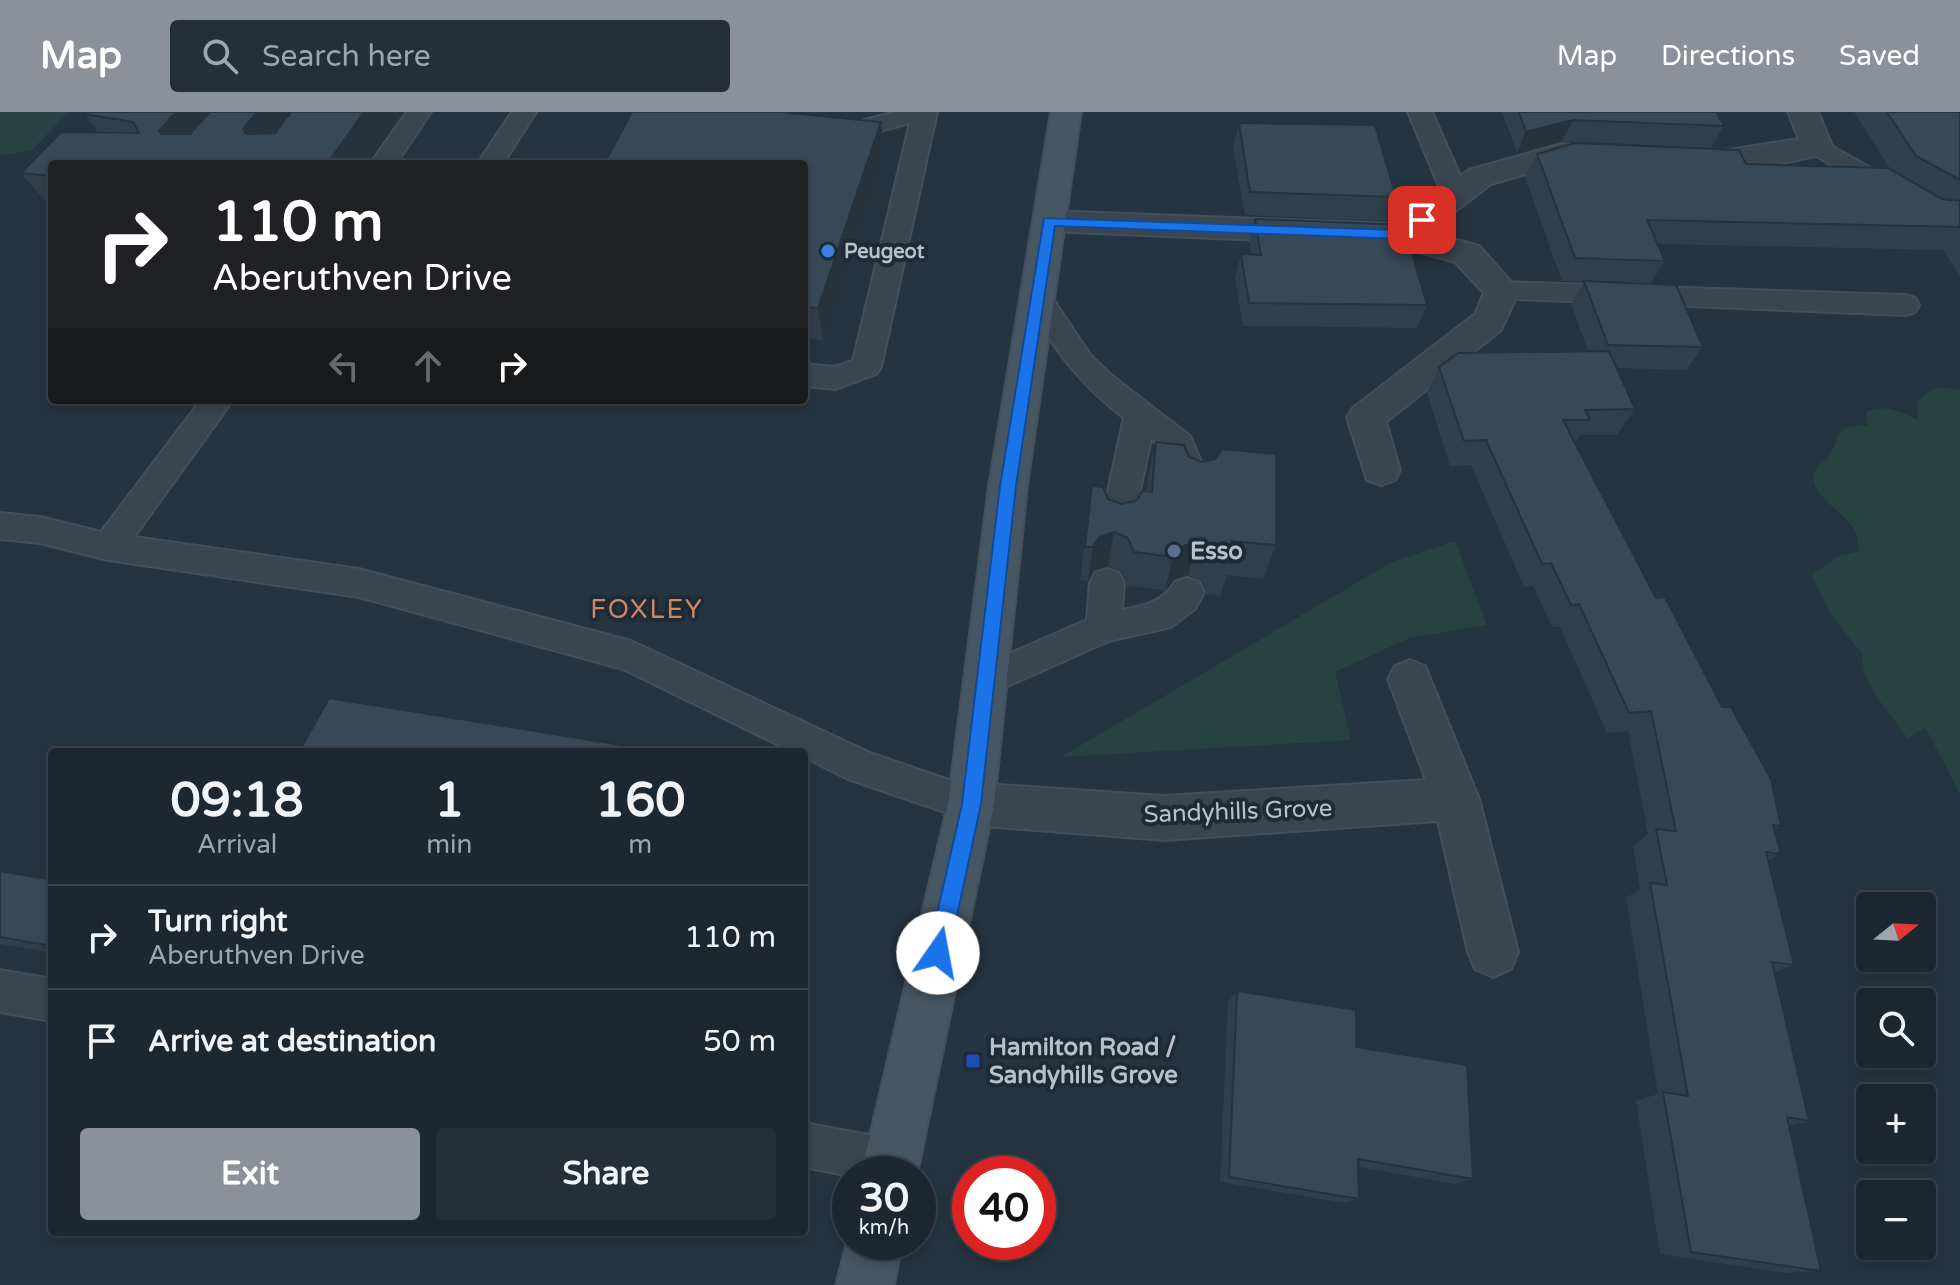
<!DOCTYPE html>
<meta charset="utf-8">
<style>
body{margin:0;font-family:"Varela Round",sans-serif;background:#252f39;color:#f1f3f6;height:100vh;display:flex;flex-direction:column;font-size:30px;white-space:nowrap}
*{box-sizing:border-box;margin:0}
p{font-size:26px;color:#a0a5ab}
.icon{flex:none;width:44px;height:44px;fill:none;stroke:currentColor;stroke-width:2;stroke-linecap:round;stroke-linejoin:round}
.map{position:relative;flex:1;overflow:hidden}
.details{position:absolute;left:48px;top:636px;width:760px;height:488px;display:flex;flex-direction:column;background:#1c2731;border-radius:8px;box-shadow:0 4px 12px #0003,0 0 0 2px #3a444d}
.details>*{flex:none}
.top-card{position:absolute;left:48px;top:48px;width:760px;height:244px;border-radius:8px;box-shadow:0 4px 12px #0003,0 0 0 2px #3a444d;background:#202124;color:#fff;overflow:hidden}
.needle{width:52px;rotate:72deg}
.fabs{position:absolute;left:1856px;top:780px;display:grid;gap:16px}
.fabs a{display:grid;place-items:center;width:80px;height:80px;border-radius:8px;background:#1c2731;box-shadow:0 4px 12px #0003,0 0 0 2px #3a444d;font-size:40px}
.speed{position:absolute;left:832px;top:1044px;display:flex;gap:16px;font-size:40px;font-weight:700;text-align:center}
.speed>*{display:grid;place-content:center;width:104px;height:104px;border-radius:50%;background:#1c2731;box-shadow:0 4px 12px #0003,0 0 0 2px #3a444d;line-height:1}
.speed small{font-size:20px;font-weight:400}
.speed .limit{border:12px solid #d22;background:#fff;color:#111}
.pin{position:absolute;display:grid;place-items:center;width:68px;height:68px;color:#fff;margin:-34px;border-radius:16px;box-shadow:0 4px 12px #0006}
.me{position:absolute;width:88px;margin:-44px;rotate:12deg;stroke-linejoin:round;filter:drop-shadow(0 0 6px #0008)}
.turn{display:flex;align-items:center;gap:28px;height:168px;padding:0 32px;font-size:36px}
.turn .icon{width:104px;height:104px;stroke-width:2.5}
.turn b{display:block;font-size:56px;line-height:68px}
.lanes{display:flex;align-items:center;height:76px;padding:0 32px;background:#0003;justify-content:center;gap:40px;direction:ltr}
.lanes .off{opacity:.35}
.eta{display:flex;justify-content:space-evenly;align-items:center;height:136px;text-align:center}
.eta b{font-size:48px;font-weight:700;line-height:56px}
.button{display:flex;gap:16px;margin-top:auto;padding:16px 32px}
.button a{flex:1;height:92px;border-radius:8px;background:#8c9099;color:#fff;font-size:32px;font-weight:700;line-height:92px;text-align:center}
.button a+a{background:#252f39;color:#f1f3f6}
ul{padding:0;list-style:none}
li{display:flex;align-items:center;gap:24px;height:104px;padding:0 32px;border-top:2px solid #3a444d}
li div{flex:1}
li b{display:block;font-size:30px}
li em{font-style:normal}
header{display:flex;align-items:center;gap:48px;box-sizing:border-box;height:112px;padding:0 40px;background:#8c9099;color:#fff}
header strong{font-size:38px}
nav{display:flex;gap:44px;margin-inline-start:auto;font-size:28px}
.search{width:560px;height:72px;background:#252f39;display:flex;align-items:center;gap:20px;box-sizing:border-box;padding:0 28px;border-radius:8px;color:#a0a5ab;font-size:30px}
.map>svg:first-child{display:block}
</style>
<header>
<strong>Map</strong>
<div class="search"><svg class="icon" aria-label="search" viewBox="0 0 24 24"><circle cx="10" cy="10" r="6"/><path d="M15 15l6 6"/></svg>Search here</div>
<nav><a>Map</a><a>Directions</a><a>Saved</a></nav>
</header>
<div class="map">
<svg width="1960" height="1173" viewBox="0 0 1960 1173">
<rect width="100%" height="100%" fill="#253441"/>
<path fill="#274241" d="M 0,0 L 69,0 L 32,38 L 0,44 Z
M 1940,275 L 1960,278 L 1960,682 L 1925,615 L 1908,627 C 1893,604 1858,570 1863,542 C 1842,519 1822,492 1812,462 L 1841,443 L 1859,439 C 1858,431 1857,421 1852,414 C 1841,398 1806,381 1815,359 C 1819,351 1829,347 1832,340 C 1840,318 1840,312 1867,314 L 1866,300 C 1883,291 1902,300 1918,308 L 1917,291 L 1926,281 Z
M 1455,429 L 1487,513 L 1410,526 L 1335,560 L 1351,628 L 1061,645 L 1392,450 Z"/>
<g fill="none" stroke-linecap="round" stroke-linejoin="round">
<g stroke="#434f59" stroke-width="4">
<path id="lane" d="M 407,0 L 431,0 L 396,52 L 370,52 Z
M 512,0 L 536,0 L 503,52 L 477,52 Z
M 895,0 L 937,0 L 881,255 L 876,262 L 836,277 L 804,274 L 804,252 L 834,255 L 853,249 L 910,11 L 854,26 L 826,22 L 823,17 L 826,12 L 853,11 Z
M 1408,0 L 1432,0 L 1469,84 L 1465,90 L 1456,92 L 1447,90 L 1443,84 Z
M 1817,26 L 1938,94 L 1960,94 L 1960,112 L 1924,108 L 1808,39 L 1804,34 L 1808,29 Z
M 1502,170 L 1905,183 L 1915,186 L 1919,193 L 1915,200 L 1905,203 L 1492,186 L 1488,179 L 1492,172 Z
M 1037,175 L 1047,178 L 1091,244 L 1111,263 L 1190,324 L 1210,370 L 1205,379 L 1194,382 L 1183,379 L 1166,339 L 1151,327 L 1133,411 L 1129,420 L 1117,424 L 1105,420 L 1101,411 L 1124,306 C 1075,268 1055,237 1023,185 L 1027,178 Z
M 201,288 L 233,288 L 134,425 L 359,457 L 631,529 L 870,641 L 984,680 L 990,692 L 984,704 L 971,709 L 848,667 L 804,645 L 804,640 L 793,640 L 623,557 L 359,485 L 108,448 L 40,431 L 0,427 L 0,401 L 40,405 L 101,420 Z
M 1107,457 L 1119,461 L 1124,471 L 1122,498 C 1143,494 1163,490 1175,470 L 1187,466 L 1199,470 L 1204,480 L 1195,497 L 1171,515 L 1109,529 L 985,584 L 972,580 L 967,569 L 972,558 L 1087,508 L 1090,471 L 1095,461 Z
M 0,858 L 52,867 L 52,909 L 0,900 Z
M 804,1011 L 891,1027 L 907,1034 L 914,1050 L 909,1062 L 850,1062 L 850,1064 L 804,1055 Z"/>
</g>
<g stroke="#434f59" stroke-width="4">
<path id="street" d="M 1788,0 L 1818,0 L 1832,34 L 1828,41 C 1782,52 1716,66 1670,54 L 1665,47 L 1670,40 L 1681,37 L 1722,39 L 1799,27 Z
M 1562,32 L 1604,35 L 1609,42 L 1604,49 L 1563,51 L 1491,72 L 1428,120 L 1479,134 L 1519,179 L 1501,218 L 1386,310 L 1400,358 L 1395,368 L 1381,373 L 1367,368 L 1347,306 L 1353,296 L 1475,202 L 1484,181 L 1455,150 L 1399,134 L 1049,119 L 1037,116 L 1033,109 L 1037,102 L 1049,99 L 1394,112 L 1469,58 Z
M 1410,548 L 1425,554 L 1479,687 L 1518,840 L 1511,857 L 1493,865 L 1475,857 L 1468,840 L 1438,709 L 1164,728 L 971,713 L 955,707 L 948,692 L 955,677 L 971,671 L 1164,684 L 1426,668 L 1388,567 L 1395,554 Z"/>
</g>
<g stroke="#434f59" stroke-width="4">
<path id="secondary" d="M 1051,0 L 1081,0 L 1027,374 L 994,692 L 917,1062 L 861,1062 L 948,692 L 989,374 Z
M 850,1119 L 850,1130 L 902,1130 L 894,1173 L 836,1173 Z"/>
</g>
<use href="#lane" fill="#394650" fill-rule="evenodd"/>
<use href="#street" fill="#394650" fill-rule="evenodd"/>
<use href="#secondary" fill="#475663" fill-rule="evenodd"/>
</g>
<path fill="#2f3f4b" d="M 1502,0 L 1716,0 L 1724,14 L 1711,36 L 1562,29 L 1517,41 Z
M 1854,0 L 1958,0 L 1960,2 L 1960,164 L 1943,138 L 1657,132 L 1665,149 L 1650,172 L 1703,235 L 1686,258 L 1617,256 L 1635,297 L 1617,323 L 1580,323 L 1575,331 L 1656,486 L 1781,714 L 1775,718 L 1781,742 L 1768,749 L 1794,853 L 1774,861 L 1809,1009 L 1789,1014 L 1821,1159 L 1785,1161 L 1660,1142 L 1636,989 L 1658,982 L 1626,786 L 1640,777 L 1633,734 L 1648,722 L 1628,619 L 1607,621 L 1560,515 L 1552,515 L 1533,474 L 1524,475 L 1471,353 L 1450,354 L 1427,281 L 1439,255 L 1588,239 L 1571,192 L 1584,170 L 1562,169 L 1525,65 L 1537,42 L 1746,52 L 1890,57 Z
M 85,2 L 397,8 L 52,52 L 52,94 L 49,94 L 21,61 L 99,21 Z
M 881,10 L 884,42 L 823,228 L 804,226 L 804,52 Z
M 1239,11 L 1396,85 L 1387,109 L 1245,103 L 1233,35 Z
M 1255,107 L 1427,193 L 1417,216 L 1243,214 L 1235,166 L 1241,142 L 1251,143 L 1249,131 Z
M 1156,330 L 1189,345 L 1276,433 L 1263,467 L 1227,463 L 1220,484 L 1206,482 L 1202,469 L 1188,463 L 1174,467 L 1165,478 L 1127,474 L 1122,460 L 1108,454 L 1094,458 L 1088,469 L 1080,468 L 1092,374 L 1108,387 L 1122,392 L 1137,388 L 1147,379 L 1148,366 Z
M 0,759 L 52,768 L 52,841 L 0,832 Z
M 1237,879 L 1356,935 L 1473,1067 L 1455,1072 L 1358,1055 L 1359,1087 L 1345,1091 L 1220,1070 L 1228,890 Z"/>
<path fill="#26333d" d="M 176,0 L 226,0 L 182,52 L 159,19 Z
M 257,0 L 301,0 L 264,50 L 243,17 Z
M 364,0 L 393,0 L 397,8 L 368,52 L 327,52 Z
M 1573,8 L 1562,29 L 1517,41 L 1526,20 Z
M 881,10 L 884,42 L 823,228 L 818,196 Z
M 1114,420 L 1108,454 L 1094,458 L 1088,469 L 1093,435 L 1099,425 Z
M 1197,430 L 1188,463 L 1174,467 L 1165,478 L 1173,445 L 1183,434 Z"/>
<path fill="#374957" stroke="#26333d" stroke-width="2" d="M 86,0 L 176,0 L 159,19 L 162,22 L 190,22 L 210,0 L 257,0 L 243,17 L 246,22 L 275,21 L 291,0 L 364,0 L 327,52 L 52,52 L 52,64 L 21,61 L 61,20 L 139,21 L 133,10 L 85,2 Z
M 632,0 L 780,0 L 881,10 L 818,196 L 804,195 L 804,52 L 604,52 Z
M 1519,0 L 1716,0 L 1724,14 L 1573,8 L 1526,20 Z
M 1887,0 L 1958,0 L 1960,2 L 1960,68 L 1916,44 Z
M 1239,11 L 1375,13 L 1396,85 L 1250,80 Z
M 1575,31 L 1739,38 L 1746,52 L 1888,56 L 1942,87 L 1960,89 L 1960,115 L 1647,108 L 1665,149 L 1575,146 L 1537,42 Z
M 1255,107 L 1404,113 L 1427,193 L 1249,191 L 1241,142 L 1261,143 Z
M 1584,169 L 1676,173 L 1703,235 L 1608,233 Z
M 1609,239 L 1635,297 L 1585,298 L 1590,308 L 1563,308 L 1656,486 L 1665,485 L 1722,595 L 1731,595 L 1771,667 L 1781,714 L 1773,713 L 1781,742 L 1766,740 L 1794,853 L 1772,850 L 1809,1009 L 1787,1005 L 1821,1159 L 1691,1140 L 1663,980 L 1688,984 L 1650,771 L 1667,773 L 1656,717 L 1676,719 L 1651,599 L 1629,601 L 1579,492 L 1571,493 L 1551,451 L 1542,452 L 1486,328 L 1464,329 L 1439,255 L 1458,241 Z
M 1156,330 L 1184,333 L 1189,345 L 1202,350 L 1215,347 L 1222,337 L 1276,342 L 1276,433 L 1232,429 L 1231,451 L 1217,449 L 1212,435 L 1197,430 L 1183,434 L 1173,445 L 1134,440 L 1128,426 L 1114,420 L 1099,425 L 1093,435 L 1085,435 L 1092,374 L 1103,375 L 1108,387 L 1122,392 L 1137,388 L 1142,379 L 1152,380 Z
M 329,586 L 665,640 L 299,640 Z
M 0,759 L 52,768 L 52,834 L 0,825 Z
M 1237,879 L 1356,898 L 1356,935 L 1467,953 L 1473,1067 L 1358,1047 L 1359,1087 L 1229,1065 Z"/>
<path fill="#1a73e8" stroke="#114b97" stroke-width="2" d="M 1422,104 L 1429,108 L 1427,111 L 1400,127 L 1055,114 L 1016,374 L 981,692 L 949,841 L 946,848 L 938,851 L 931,848 L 928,841 L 962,692 L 1000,374 L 1044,106 L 1397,118 Z"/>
<circle fill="#3f7fe0" stroke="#1e2b36" stroke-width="3" cx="828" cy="139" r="8"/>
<circle fill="#5c6f8a" stroke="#1e2b36" stroke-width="3" cx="1174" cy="439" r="8"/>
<rect fill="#1a4fb4" stroke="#1e2b36" stroke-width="3" x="965" y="941" width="16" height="16" rx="4"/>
<g text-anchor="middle" stroke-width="8" stroke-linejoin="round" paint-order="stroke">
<g font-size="20" font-weight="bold" fill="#b6c1cb" stroke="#1e2b36" text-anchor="start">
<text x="844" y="146">Peugeot</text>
</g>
<g font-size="24" font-weight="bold" fill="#b6c1cb" stroke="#1e2b36" text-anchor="start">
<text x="1190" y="447">Esso</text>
<text x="989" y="943">Hamilton Road /<tspan x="989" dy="28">Sandyhills Grove</tspan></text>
</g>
<g font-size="24" fill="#b6c1cb" stroke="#1e2b36">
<text transform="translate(1238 699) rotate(-2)" y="8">Sandyhills Grove</text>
</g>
<g font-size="26" letter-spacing="2" fill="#d78664" stroke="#1e2b36">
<text x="647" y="506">FOXLEY</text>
</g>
</g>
</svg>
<div class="fabs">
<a><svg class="needle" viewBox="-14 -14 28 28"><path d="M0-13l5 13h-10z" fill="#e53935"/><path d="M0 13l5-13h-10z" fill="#a0a5ab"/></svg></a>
<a><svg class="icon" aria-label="search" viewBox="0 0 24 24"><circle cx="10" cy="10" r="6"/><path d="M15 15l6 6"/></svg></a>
<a>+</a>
<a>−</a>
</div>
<div class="speed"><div>30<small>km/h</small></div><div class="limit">40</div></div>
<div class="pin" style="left:1422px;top:108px;background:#d93025"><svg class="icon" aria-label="arrive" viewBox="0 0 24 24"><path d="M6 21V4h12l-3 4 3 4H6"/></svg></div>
<svg class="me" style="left:938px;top:841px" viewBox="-20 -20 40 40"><circle r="19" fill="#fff"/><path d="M0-13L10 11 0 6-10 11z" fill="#1a73e8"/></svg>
<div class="top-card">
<div class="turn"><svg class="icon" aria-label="right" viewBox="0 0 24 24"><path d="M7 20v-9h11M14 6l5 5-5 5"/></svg><div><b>110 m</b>Aberuthven Drive</div></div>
<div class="lanes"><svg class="icon off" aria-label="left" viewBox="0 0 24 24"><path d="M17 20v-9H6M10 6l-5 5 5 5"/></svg><svg class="icon off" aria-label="ahead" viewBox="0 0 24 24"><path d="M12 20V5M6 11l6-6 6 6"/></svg><svg class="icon" aria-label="right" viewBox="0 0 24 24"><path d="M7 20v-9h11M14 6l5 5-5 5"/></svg></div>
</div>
<section class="details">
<div class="eta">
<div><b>09:18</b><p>Arrival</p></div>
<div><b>1</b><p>min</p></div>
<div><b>160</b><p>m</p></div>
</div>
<ul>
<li><svg class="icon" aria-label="right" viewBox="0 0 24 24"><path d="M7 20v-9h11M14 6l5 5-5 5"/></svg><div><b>Turn right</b><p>Aberuthven Drive</p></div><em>110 m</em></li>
<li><svg class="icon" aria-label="arrive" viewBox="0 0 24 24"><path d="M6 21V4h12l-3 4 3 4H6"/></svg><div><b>Arrive at destination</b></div><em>50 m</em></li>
</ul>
<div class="button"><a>Exit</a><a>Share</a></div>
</section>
</div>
